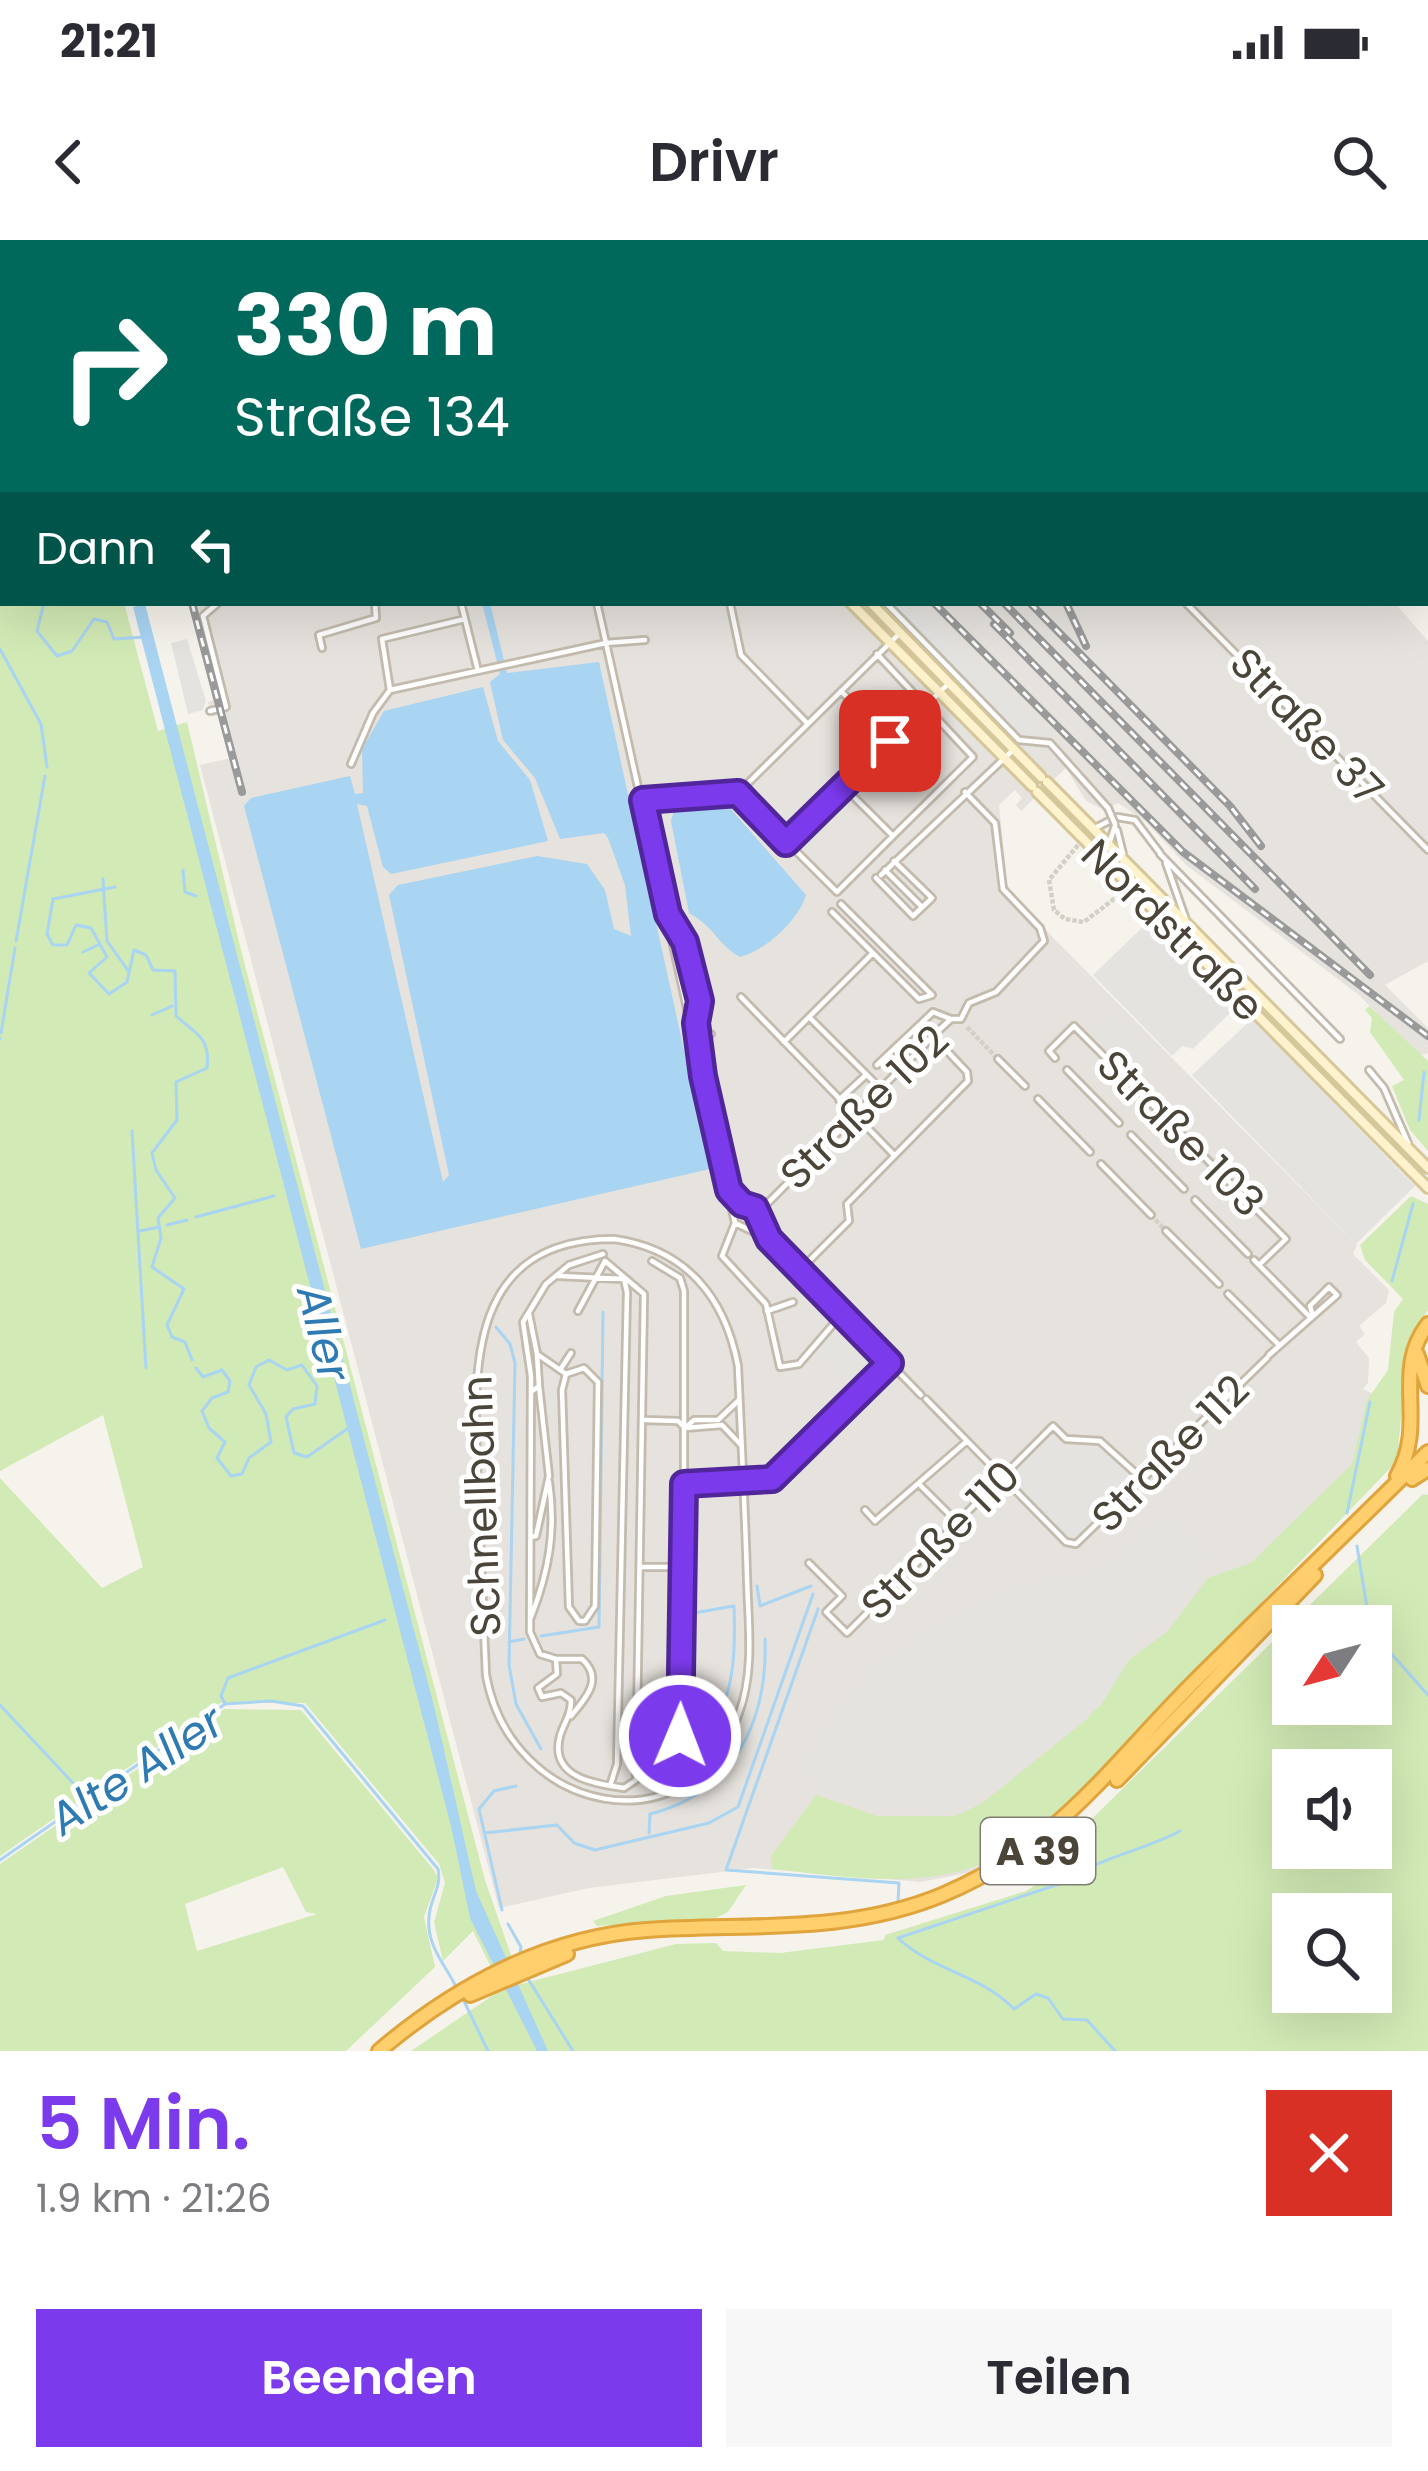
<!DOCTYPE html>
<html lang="de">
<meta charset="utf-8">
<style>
body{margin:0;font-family:Poppins,sans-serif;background:#f7f7f7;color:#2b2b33;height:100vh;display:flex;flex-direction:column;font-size:45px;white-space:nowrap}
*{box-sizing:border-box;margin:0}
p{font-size:39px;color:#7c7c81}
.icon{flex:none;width:66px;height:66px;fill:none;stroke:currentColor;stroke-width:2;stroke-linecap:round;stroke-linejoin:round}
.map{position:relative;height:1811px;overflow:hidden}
.details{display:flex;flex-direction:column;background:#fff;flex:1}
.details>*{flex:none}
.top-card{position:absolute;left:0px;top:0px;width:1428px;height:366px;box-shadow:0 12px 48px #0002;background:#00695c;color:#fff;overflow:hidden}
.needle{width:78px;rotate:234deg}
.fabs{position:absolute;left:1272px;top:1365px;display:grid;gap:24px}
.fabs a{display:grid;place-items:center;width:120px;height:120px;border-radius:0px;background:#fff;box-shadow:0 12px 48px #0002;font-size:60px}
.pin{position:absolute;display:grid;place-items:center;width:102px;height:102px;color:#fff;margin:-51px;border-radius:24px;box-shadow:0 6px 18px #0006}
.me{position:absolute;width:132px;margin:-66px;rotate:1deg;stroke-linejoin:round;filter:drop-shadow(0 0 9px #0008)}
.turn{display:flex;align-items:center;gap:42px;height:252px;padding:0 36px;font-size:54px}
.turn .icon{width:156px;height:156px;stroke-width:2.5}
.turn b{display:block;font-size:84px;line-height:102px}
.then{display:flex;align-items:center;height:114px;padding:0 36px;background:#0003;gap:24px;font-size:45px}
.round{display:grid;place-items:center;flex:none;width:126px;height:126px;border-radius:0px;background:#f7f7f7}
.summary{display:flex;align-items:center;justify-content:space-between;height:204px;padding:0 36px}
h1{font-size:72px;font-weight:600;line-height:90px;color:#7c3aed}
.primary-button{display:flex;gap:24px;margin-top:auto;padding:24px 36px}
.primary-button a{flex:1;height:138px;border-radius:0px;background:#7c3aed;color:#fff;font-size:48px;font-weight:600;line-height:138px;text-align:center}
.primary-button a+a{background:#f7f7f7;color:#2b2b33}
.status{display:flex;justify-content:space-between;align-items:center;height:84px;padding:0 60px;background:#fff;direction:ltr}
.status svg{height:33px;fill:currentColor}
header{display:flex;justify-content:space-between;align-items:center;height:156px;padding:0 36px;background:#fff;font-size:54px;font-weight:600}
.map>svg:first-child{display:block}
</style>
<div class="status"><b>21:21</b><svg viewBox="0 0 49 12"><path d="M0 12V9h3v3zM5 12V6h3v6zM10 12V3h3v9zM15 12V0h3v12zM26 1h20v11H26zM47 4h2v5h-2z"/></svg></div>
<header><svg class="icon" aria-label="back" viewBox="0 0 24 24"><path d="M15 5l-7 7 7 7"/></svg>Drivr<svg class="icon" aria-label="search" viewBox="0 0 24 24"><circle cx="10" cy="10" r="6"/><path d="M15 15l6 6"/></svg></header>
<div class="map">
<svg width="1428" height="1811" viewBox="0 0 1428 1811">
<rect width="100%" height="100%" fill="#f6f3ec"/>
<path fill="#e6e2dd" d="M 90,0 L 964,0 L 967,3 L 91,3 Z
M 189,363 L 1395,363 L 1428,401 L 1428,721 L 1385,745 L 1428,788 L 1428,813 L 1419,816 L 1359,755 L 1186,625 L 1146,582 L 1118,563 L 1111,567 L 1118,584 L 1111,587 L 1104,570 L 1086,561 L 1066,528 L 1021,571 L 1016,565 L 1022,558 L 1015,550 L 999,565 L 1008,652 L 1357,1005 L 1353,1014 L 1389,1050 L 1386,1063 L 1359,1086 L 1365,1094 L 1356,1102 L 1369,1118 L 1368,1143 L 1363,1149 L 1402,1168 L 1389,1226 L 1378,1239 L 1013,1611 L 977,1631 L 921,1642 L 754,1628 L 589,1648 L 499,1668 L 200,525 L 231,518 L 218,475 L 212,477 L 208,462 L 213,460 Z"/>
<path fill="#d2eab5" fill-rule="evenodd" d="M 0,0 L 31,3 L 3,3 L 3,363 L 124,363 L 158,491 L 187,482 L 241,710 L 485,1640 L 521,1744 L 676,1704 L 716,1703 L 723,1711 L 780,1713 L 884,1700 L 885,1695 L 1026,1651 L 1064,1627 L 1058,1612 L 1423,1254 L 1428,1255 L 1428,1811 L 411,1811 L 502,1749 L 473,1691 L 443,1721 L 434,1682 L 445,1643 L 439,1624 L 305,1463 L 221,1463 L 0,1616 L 0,1238 L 102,1348 L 143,1327 L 103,1175 L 0,1231 ZM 1293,1386 L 1371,1386 L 1371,1464 L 1293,1464 ZM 1293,1530 L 1371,1530 L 1371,1608 L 1293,1608 ZM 1293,1674 L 1371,1674 L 1371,1752 L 1293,1752 Z
M 1369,766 L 1428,821 L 1428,911 L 1410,890 L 1392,846 L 1404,840 L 1370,792 L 1372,778 L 1365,770 Z
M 1411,956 L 1428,964 L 1428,1070 L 1408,1101 L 1397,1221 L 1069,1563 C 1041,1585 1011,1614 976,1626 C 911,1649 839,1636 772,1629 L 771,1616 L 816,1555 L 877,1576 L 955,1576 L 981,1564 L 1087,1479 L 1130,1419 L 1168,1391 L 1208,1338 L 1251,1323 L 1352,1224 L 1367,1160 L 1388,1130 L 1394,1072 L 1403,1059 L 1365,1020 L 1360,1005 Z
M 224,1469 L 301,1470 L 433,1629 L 438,1638 L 424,1677 L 435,1727 L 346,1811 L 0,1811 L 0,1624 ZM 283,1627 L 306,1672 L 317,1674 L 197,1711 L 185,1664 Z
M 746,1645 L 728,1672 L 716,1678 L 597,1686 L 593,1681 L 666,1656 Z"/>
<path fill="#e5e3e0" d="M 880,363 L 917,363 L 1052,503 L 1026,507 L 1017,501 Z
M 187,399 L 206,461 L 203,470 L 188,474 L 171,403 Z
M 1152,678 L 1237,766 L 1193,809 L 1182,806 L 1172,816 L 1093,735 Z
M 1109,775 L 1151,817 L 1133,835 L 1091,793 Z
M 1252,779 L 1415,946 L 1356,1004 L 1192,835 Z
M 840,1083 L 848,1084 L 873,1110 L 870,1114 L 877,1122 L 853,1145 L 816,1106 Z
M 1053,1192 L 1069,1206 L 1106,1208 L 1135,1240 L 1076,1299 L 1064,1295 L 1010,1239 L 1011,1230 Z
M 1168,1275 L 1206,1314 L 1187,1351 L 1171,1369 L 1127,1397 L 1127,1423 L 1101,1465 L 999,1548 L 950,1571 L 878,1567 L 836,1557 L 802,1528 L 876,1425 L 999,1353 L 1073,1334 L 1088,1340 Z"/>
<path fill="#a9d4f2" d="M 482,363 L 490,363 L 507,433 L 599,422 L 710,929 L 361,1009 L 244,566 L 251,558 L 350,536 L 355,554 L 363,553 L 362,509 L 384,471 L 483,447 L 498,501 L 530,540 L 548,601 L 391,634 L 383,627 L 367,566 L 357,564 L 443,942 L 449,935 L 389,655 L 398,645 L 537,616 L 587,624 L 605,650 L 614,689 L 631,696 L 625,645 L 608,598 L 604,593 L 560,599 L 535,538 L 503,500 L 490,442 L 500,434 Z
M 145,364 L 435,1470 L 476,1651 L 548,1811 L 537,1811 L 470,1678 L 451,1586 L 133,367 Z
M 707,565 L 728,566 L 806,655 C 799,679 767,710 740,717 C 716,703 716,688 689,673 L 671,581 L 674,571 Z"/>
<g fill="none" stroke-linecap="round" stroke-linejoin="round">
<path stroke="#a9d4f2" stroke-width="3" d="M 0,101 L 3,101
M 0,211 L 3,208
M 0,251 L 3,248
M 0,272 L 3,274
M 44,363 L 37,391 L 57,416 L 72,411 L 94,379 L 107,382 L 114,399 L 144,397
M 0,409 L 41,484 L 47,527
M 183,630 L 185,652 L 196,656
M 103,639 L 107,701 L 129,732
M 115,647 L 53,659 L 47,694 L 53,705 L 67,705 L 76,685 L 91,688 L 107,717 L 89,733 L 109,754 L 127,742 L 134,710 L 146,715 L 153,730 L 175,731 L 176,776 C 194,793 211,796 207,828 L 176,842 L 177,880 L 152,913 L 156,930 L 175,958 L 158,978 L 161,998 L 152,1027 L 184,1049 L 167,1085 L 172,1097 L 185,1102 L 192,1120
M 16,701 L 45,536
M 83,712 L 98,705
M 152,775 L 172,766
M 1,793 L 15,708
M 0,799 L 0,798
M 1419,880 L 1424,832
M 132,891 L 146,1128
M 196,977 L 274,956
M 167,985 L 187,980
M 140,991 L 159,987
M 1392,1041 L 1413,964
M 496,1087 L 510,1104 L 515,1123 L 509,1425 L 516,1464 L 541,1509
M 196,1128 L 203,1137 L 222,1130 L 230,1141 L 228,1152 L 212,1158 L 202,1171 L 209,1188 L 225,1202 L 217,1218 L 231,1236 L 242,1234 L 249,1218 L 271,1202 L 266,1174 L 249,1145 L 256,1127 L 269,1120 L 287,1130 L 302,1125 L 317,1146 L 315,1164 L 293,1169 L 286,1177 L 294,1213 L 307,1217 L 347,1189
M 1347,1273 L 1370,1162
M 1357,1306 L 1370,1386
M 757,1346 L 760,1366 L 811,1346
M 818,1369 L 726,1630 L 899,1643 L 898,1662
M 1371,1391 L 1428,1455
M 541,1396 L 599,1387 L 603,1072
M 509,1402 L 524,1399
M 225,1464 L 221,1456 L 228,1438 L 385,1380
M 0,1465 L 88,1559
M 678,1526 C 732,1476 736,1437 734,1366 L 688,1374
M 484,1593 L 557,1585 L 574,1603 L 595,1610 L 709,1583 L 738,1567 L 813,1354
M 649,1593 L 650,1574 C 734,1553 768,1481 765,1399
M 0,1620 L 225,1464 L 271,1461 L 303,1466 L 438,1629 C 442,1648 430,1658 429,1677 C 426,1706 446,1725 457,1749
M 502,1670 L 479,1569 L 494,1551 L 516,1546
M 508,1684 L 521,1707 L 519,1720
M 898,1698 L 1065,1642 C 1099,1617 1143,1611 1180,1591
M 899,1699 C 935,1732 980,1734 1014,1769 L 1036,1754 L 1048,1758 L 1063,1779 L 1087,1780 L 1115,1811
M 525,1734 L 573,1811
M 462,1757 L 488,1811"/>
<path stroke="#a9d4f2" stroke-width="9" d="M 46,3 L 46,0
M 66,3 L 66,0"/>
<path stroke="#d4d0c8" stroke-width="4.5" stroke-dasharray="4.5 2" stroke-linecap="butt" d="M 1078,605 L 1049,640 L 1054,670 L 1065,679 L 1084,682 L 1114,659 L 1129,657
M 967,787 L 998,819
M 1151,975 L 1166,991"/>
<g stroke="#c2bbae" stroke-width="10">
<path id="street" d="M 224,0 L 227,3
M 693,0 L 696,3
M 742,0 L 745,3
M 785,0 L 788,3
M 829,0 L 832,3
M 1135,0 L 1138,3
M 1298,0 L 1300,3
M 1405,0 L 1406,3
M 799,3 L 803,0
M 1425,114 L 1428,112
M 1425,173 L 1428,177
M 1425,245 L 1428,243
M 1425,354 L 1428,357
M 461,363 L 477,427
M 730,363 L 741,415 L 808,484
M 886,363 L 1019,500 L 1050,503 L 1108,568
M 1186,363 L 1428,610
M 645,400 L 606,403 L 700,827
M 322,408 L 319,395 L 376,378 L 375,363
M 390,450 L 382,399 L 465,379
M 841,451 L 890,501
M 210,471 L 226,467 L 203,376 L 218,363
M 351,524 L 373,473 L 390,450 L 606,403 L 597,363
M 844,547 L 893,596 L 973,517 L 877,414
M 738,553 L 900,393
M 643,560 L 738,553 L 837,652 L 893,596
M 1097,587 L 1117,577 L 1135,580 L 1160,613
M 1117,590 L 1123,614
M 786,603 L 949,443
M 1160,614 L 1340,799
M 894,621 L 932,658
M 1166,623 L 1186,680
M 1115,625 L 1109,604 L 1115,586
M 885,630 L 922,667
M 881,635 L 1012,511
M 876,638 L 913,676 L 931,659
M 841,664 L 932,755
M 832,672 L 919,759 L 932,755
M 668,673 L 685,702 L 700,761 L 696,783 L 703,836 L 735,983 L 769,999 L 921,1155
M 672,698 L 695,799 L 711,794
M 741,757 L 894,915
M 809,777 L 881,849
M 961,779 L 969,763 L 996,752 L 1044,701 L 1040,688 L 1003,649 L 995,583 L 965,552
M 784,802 L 873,713
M 1055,818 L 1049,811 L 1074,786 L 1286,999 L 1259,1025
M 998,819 L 1025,846
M 877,825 L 933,772 L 951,779
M 1067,830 L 1119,883
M 1369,830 L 1384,848 L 1408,903
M 1038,859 L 1090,912
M 839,860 L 866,835
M 1131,895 L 1184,949
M 1101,924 L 1151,975
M 732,954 L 755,968 L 767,997
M 1195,960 L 1248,1014
M 758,973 L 938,791 L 951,779 L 961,779
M 735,983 L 722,1016 L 766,1064 L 780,1127 L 799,1124 L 842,1074
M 1166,991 L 1219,1044
M 614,999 C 686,1009 725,1057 738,1126 C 741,1196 745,1266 747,1337 C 748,1382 755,1430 739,1473 C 692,1612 511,1575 486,1435 C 483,1374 481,1312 478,1250 C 474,1140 461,999 614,999 Z
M 1254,1020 L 1309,1076
M 652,1021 L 680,1038 L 684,1051 L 684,1244 L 729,1244
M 800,1030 L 849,981 L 847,964 L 968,841 L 967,832 L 933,796
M 558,1036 L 624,1039 L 627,1052 L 617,1524 L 610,1546
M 1228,1054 L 1279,1105
M 578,1071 L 605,1021 L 644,1054 L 636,1540 L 624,1548 C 594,1544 549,1537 560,1496 C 564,1482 571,1476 571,1460 L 561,1453 L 542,1457 L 538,1448 L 557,1434 L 556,1419 L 540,1414 L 530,1392 L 531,1136 L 523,1082 L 546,1044 L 569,1025 L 603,1014
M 767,1071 L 793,1062
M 529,1074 L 537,1114 L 566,1134
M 1269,1115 L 1337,1055 L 1329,1047 L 1310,1066 L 1312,1073
M 584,1128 L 598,1142 L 595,1366 L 585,1381 L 579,1381 L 569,1367 L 562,1150 L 566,1134 Z
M 560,1130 L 571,1113
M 531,1152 L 539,1146 L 537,1114
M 926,1159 L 1066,1302 L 1076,1304 L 1267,1118
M 645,1180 L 678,1181 L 685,1188 L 722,1185 L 740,1204
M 685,1188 L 694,1180 L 718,1180 L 739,1160
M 758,1242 L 772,1239 L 890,1123
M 921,1246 L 959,1284
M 865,1270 L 875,1281 L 967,1201
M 531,1297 L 536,1296 L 549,1236 L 539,1146
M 809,1323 L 842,1356 L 826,1372 L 847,1393 L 1053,1186 L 1066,1199 L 1100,1201 L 1142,1239
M 641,1327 L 682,1327
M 531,1377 C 549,1331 556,1291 549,1242
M 556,1419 L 582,1419 C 604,1439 586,1458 571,1476
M 680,1496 L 684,1244"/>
</g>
<g stroke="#d6c79b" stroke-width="14">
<path id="secondary" d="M 494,0 L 497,3
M 513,0 L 516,3
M 884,3 L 887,0
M 851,363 L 1032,546
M 871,363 L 1041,537
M 1047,542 L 1428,928
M 1037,552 L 1428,948"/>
</g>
<g stroke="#e0a43c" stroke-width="18">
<path id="highway" d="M 1417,1114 L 1428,1146
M 1397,1236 C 1428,1182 1391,1131 1428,1084
M 1412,1239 L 1428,1229
M 1117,1540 L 1315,1335
M 470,1755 L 567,1714
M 379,1811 C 454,1747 546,1697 647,1690 C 748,1683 845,1695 942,1655 C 1055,1608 1107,1530 1189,1447 C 1268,1368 1349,1290 1428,1212"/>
</g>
<use href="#street" stroke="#fff" stroke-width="4.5"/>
<use href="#secondary" stroke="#fff3cd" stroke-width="8"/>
<use href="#highway" stroke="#ffcf6e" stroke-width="12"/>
<g stroke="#9a9a9a" stroke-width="8">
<path id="rail" d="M 534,0 L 537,3
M 564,0 L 567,3
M 585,0 L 589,3
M 610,0 L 613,3
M 635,0 L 638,3
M 662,0 L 665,3
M 703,0 L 704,3
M 850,3 L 853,0
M 192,363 L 242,552
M 934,363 L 1183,612 L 1428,796
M 980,363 L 1010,393
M 1004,363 L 1370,735
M 1030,363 L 1230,566 L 1261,606
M 1066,363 L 1086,406
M 994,384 L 1255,649"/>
</g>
<use href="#rail" stroke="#fff" stroke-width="3" stroke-dasharray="9" stroke-linecap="butt"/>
<g stroke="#c2bbae" stroke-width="10" stroke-linecap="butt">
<path id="street-bridge" d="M 1108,568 L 1115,584
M 729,1244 L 757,1242"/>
</g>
<use href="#street-bridge" stroke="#fff" stroke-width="4.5"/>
</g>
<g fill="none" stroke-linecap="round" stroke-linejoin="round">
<g stroke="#51269a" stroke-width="30">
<path id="route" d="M 680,1496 L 684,1244 L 772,1239 L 890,1123 L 769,999 L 755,968 L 742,964 L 729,950 L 703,836 L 696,783 L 700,761 L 685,702 L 668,674 L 643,560 L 738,553 L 786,603 L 890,501"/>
</g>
<use href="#route" stroke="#7c3aed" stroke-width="21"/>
</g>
<g text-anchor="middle" stroke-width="10" stroke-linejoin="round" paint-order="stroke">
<rect fill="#fff" stroke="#817c74" stroke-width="3" x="981" y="1578" width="114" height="66" rx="9"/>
<g font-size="39" font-weight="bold" fill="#4b4439">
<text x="1038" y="1625">A 39</text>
</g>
<g font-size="42" fill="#4b4439" stroke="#fff">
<text transform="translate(1307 486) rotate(46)" y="15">Straße 37</text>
<text transform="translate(1173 690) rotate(45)" y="15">Nordstraße</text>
<text transform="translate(864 867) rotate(-44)" y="15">Straße 102</text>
<text transform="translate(1181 893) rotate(45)" y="15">Straße 103</text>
<text transform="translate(1170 1213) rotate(-45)" y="15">Straße 112</text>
<text transform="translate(481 1266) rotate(-92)" y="15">Schnellbahn</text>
<text transform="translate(940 1300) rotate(-45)" y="15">Straße 110</text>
</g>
<g font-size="45" font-style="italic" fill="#2e7ab2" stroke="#fff">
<text transform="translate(324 1093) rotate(76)" y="16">Aller</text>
<text transform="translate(136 1530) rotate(-33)" y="16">Alte Aller</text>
</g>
</g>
</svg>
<div class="fabs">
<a><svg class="needle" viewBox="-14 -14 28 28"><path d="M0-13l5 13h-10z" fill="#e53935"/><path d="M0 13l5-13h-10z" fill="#7c7c81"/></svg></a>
<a><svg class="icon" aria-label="sound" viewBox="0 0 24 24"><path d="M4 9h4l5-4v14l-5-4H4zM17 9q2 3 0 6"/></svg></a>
<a><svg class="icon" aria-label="search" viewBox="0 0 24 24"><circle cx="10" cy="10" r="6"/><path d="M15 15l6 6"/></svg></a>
</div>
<div class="pin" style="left:890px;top:501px;background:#d93025"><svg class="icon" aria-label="arrive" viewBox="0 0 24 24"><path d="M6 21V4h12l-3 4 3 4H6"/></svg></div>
<svg class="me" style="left:680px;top:1496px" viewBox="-20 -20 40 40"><circle r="17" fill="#7c3aed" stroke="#fff" stroke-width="3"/><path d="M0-11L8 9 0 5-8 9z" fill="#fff"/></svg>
<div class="top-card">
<div class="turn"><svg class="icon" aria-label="right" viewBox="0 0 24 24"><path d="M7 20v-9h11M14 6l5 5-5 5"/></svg><div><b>330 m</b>Straße 134</div></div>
<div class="then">Dann<svg class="icon" aria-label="left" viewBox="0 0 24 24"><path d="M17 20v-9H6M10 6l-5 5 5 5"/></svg></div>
</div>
</div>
<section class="details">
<div class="summary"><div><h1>5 Min.</h1><p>1.9 km · 21:26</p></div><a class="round" style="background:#d93025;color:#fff"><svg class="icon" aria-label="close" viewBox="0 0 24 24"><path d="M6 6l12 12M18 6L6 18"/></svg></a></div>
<div class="primary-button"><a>Beenden</a><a>Teilen</a></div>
</section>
